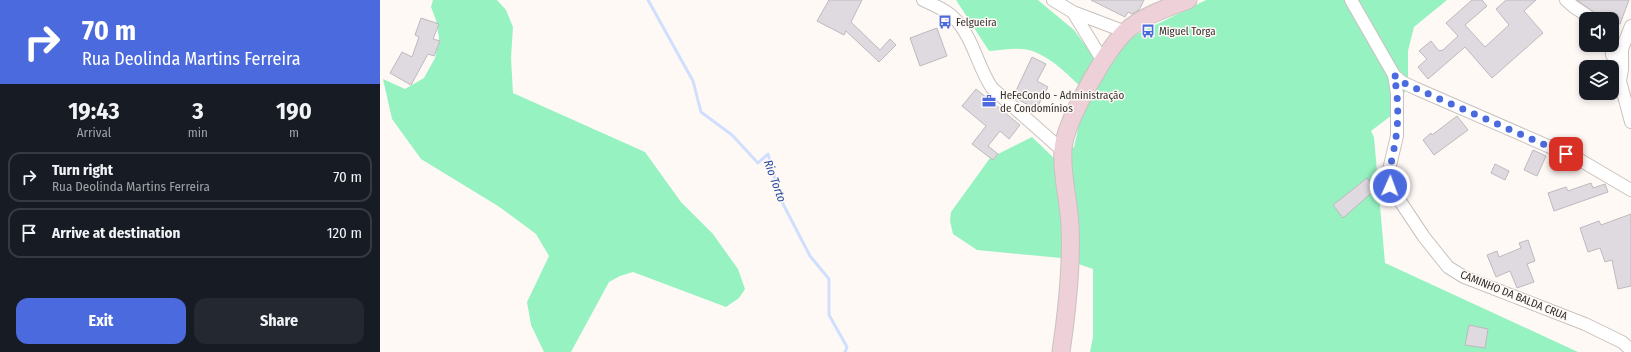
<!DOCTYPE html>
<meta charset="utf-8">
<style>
body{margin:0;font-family:"Fira Sans Condensed",sans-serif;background:#242831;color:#f1f3f6;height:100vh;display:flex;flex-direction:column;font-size:15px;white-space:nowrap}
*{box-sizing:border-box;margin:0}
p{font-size:13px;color:#9ea1a6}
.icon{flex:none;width:22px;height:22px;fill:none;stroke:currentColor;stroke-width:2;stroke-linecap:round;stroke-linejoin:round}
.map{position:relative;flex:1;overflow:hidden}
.drawer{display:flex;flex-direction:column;background:#171b24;width:380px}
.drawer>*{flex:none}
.hud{background:#4b6ade;color:#fff;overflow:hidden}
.tools{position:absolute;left:1199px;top:12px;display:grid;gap:8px}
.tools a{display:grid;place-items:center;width:40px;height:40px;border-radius:8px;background:#171b24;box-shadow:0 2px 6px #0003;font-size:20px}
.pin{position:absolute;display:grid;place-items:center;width:34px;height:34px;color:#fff;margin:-17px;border-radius:8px;box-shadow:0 2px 6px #0006}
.me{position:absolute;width:44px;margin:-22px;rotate:2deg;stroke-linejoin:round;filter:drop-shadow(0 0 3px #0008)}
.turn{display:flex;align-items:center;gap:14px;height:84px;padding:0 16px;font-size:18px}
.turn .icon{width:52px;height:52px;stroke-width:2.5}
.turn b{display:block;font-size:28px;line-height:34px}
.eta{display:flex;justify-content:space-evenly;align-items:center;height:68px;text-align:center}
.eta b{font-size:24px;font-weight:700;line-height:28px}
.action{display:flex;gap:8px;margin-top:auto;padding:8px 16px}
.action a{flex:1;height:46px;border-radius:12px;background:#4b6ade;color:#fff;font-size:16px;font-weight:700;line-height:46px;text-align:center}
.action a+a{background:#242831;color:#f1f3f6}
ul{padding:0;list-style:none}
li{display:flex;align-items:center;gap:12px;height:50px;margin:0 8px 6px;padding:0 8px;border:2px solid #363941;border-radius:12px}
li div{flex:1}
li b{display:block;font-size:15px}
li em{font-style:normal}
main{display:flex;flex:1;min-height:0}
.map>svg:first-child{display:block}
</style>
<main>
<section class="drawer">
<div class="hud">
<div class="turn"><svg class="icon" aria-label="right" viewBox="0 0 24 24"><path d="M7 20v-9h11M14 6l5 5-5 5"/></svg><div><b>70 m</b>Rua Deolinda Martins Ferreira</div></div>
</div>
<div class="eta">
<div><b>19:43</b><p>Arrival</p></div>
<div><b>3</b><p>min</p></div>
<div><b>190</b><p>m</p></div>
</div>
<ul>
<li><svg class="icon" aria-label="right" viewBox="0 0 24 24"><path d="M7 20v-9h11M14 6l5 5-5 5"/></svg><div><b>Turn right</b><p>Rua Deolinda Martins Ferreira</p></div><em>70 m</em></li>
<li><svg class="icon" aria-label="arrive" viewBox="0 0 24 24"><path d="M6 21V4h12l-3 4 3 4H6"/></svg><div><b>Arrive at destination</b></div><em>120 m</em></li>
</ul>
<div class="action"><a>Exit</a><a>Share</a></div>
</section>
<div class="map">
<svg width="1251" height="352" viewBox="0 0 1251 352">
<rect width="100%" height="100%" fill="#fff9f6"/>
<path fill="#97f2c1" d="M 53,0 L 117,0 L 126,10 L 133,27 L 131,58 L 133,93 L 265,152 L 301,202 L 333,234 L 358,269 L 365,289 L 359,298 L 346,307 L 253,272 L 240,276 L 229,282 L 191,352 L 164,352 L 151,325 L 147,302 L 169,256 L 156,234 L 118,206 L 41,159 L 12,119 L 3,79 L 25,89 L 44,78 L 55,58 L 59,38 L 56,20 L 51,7 Z
M 576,0 L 658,0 L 694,30 L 711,53 L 730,60 L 745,40 L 826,0 L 1067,0 L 1034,27 L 1028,51 L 1028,80 L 1020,109 L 991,131 L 994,137 L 1005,263 L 1198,352 L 710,352 L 713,337 L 713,269 L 681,258 L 597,250 L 573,234 L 570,221 L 571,212 L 610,158 L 652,137 L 676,160 L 694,147 L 706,92 C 691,78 675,60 655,52 C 642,46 623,50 609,51 Z"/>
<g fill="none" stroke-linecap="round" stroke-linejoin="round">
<path stroke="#cfdffd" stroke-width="3" d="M 268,0 L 313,81 L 321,112 L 352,135 L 378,163 L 388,154 L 401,200 L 430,256 L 449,279 L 449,315 L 467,347 L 465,352"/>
</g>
<path fill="#dfdae0" stroke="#bdb9be" d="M 449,0 L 482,0 L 471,22 L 500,50 L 510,39 L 516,45 L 499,62 L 466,31 L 464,35 L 437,21 Z
M 711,0 L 764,0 L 759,10 L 752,14 L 748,12 L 745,17 Z
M 1092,0 L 1102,0 L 1107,6 L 1085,25 L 1105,47 L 1129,25 L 1116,9 L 1126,0 L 1156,0 L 1144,11 L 1163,33 L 1112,78 L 1085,47 L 1048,79 L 1038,67 L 1047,59 L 1039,51 L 1051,41 L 1059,51 L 1063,50 L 1078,36 L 1066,23 Z
M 1197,0 L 1249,0 L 1240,24 L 1232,21 L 1232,19 L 1219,16 Z
M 41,18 L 59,24 L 53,39 L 60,41 L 54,56 L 48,54 L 31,85 L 10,73 L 22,52 L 32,57 L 39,37 L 35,35 Z
M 557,28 L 567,56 L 540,66 L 530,38 Z
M 652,57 L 666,64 L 657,81 L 668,87 L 656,109 L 633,97 Z
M 596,89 L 640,125 L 629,139 L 620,131 L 608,146 L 618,154 L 613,160 L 592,144 L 606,126 L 582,106 Z
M 1077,116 L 1088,130 L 1054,155 L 1043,140 L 1051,133 L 1052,135 Z
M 1153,150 L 1166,156 L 1157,176 L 1144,170 Z
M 1115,164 L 1129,171 L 1125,180 L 1111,173 Z
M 987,178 L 996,189 L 963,218 L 953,205 Z
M 1211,183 L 1213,188 L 1225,184 L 1228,192 L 1174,211 L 1168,193 L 1186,187 L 1188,191 Z
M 1251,214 L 1251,286 L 1238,289 L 1232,260 L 1225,262 L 1220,248 L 1208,252 L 1200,228 L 1219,221 L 1221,225 Z
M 1148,240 L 1155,261 L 1147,264 L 1154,282 L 1137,288 L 1130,271 L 1116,277 L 1107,255 L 1117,251 L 1119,257 L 1141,248 L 1139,243 Z
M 1089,325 L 1108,329 L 1105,348 L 1085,345 Z"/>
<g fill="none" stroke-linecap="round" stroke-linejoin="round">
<g stroke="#c8c2be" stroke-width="14">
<path id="street" d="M 543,0 C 553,5 565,9 573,17 C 593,36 597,66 612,88 L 682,150
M 673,0 L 693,12 L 746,32
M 971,0 L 1014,75 L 1017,93 L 1017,136 L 1008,174 L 1010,186 L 1044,237 L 1068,267 L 1084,277 L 1205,324 L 1242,342 L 1251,350
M 1186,0 L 1194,7 L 1212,19
M 693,12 L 723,61
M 1251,26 L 1242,49 L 1242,69 L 1240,81 L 1251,122
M 1231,45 L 1232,55 L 1242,69
M 1014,75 L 1022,82 L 1037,89 L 1200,160 L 1251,190"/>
</g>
<g stroke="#c8c2be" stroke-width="19">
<path id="secondary" d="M 681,352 C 687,311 692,267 690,225 C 689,201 681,174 683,150 C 684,123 726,50 746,31 C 763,16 786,8 808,0"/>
</g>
<use href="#street" stroke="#fff" stroke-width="12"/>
<use href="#secondary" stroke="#eed0d9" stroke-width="17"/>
</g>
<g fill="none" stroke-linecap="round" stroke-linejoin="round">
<path stroke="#4b6ade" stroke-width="7" stroke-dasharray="0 12.6" d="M 1010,186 C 1008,169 1014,153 1016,137 C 1019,116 1018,95 1014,75 L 1022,82 L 1037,89 L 1186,154"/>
</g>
<defs>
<g id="bus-bare" transform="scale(1.08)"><path d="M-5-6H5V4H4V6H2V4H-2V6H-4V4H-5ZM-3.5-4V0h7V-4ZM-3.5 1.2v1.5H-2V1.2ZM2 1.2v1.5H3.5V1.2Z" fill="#4b6ade" stroke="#fff9f6" stroke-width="2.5" paint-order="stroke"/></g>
<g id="office-bare" transform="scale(1.08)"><path d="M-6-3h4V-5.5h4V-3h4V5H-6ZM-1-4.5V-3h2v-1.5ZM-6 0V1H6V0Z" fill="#4b6ade" stroke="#fff9f6" stroke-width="2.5" paint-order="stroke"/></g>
</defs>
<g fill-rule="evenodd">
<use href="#bus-bare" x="565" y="22"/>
<use href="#bus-bare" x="768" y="31"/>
<use href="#office-bare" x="609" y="101"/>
</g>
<g text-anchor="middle" stroke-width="3" stroke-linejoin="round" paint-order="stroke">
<g font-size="11" fill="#33302f" stroke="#fff9f6" text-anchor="start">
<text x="576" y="26">Felgueira</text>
<text x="779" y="35">Miguel Torga</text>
<text x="620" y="99">HeFeCondo - Administração<tspan x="620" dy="13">de Condomínios</tspan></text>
</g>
<g font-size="11" fill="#33302f" stroke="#fff9f6">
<text transform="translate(1134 295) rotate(22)" y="4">CAMINHO DA BALDA CRUA</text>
</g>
<g font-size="12" font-style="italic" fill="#264ca0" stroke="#fff9f6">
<text transform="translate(395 181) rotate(70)" y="4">Rio Torto</text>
</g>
</g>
</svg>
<div class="tools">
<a><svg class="icon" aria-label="sound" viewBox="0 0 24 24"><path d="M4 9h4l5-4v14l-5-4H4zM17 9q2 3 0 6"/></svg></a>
<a><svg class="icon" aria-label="layers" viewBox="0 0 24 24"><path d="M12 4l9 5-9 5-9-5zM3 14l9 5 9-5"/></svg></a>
</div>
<div class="pin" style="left:1186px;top:154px;background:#d93025"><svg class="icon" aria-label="arrive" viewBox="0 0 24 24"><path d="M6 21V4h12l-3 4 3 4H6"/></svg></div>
<svg class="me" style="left:1010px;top:186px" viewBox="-20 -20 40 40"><circle r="17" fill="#4b6ade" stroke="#fff" stroke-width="3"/><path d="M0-11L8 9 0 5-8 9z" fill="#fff"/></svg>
</div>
</main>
